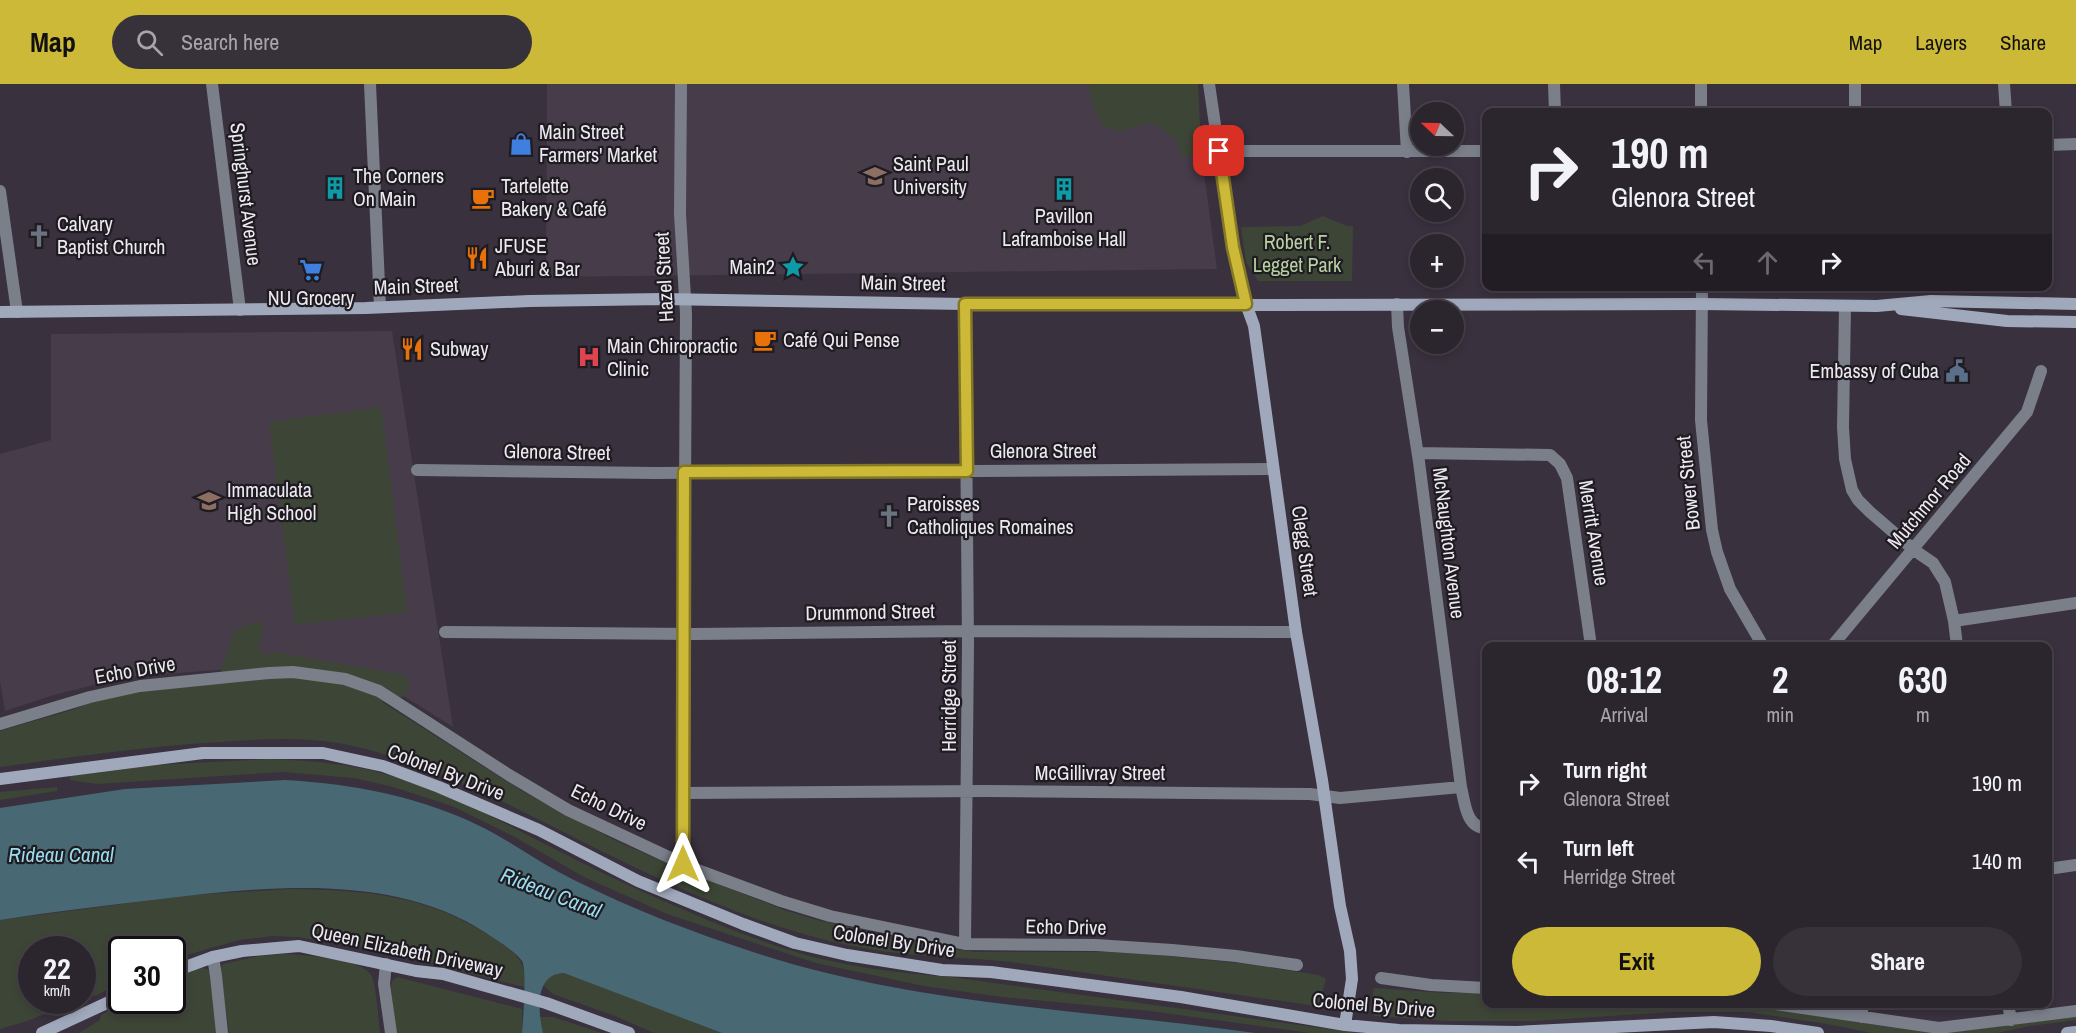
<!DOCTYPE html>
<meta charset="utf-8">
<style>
body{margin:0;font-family:"Archivo Narrow",sans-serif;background:#37313a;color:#f1f3f6;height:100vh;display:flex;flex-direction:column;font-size:22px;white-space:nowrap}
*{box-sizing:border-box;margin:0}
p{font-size:20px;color:#a6a5aa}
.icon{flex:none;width:33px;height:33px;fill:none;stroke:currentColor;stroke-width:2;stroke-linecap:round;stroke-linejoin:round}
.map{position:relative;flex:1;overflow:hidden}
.sheet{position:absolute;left:1482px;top:558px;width:570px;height:366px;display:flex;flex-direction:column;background:#2b252e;border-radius:12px;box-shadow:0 3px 9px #0003,0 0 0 2px #47424a}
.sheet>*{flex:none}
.hud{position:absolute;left:1482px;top:24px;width:570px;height:183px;border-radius:12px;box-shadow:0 3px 9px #0003,0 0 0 2px #47424a;background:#2b252e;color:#f1f3f6;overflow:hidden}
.needle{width:39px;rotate:292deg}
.tools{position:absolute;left:1410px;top:18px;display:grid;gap:12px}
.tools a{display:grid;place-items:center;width:54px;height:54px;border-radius:50%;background:#2b252e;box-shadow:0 3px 9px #0003,0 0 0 2px #47424a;font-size:30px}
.speed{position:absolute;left:18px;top:852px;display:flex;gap:12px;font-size:30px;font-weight:700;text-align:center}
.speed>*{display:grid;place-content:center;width:78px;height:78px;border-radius:50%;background:#2b252e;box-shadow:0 3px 9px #0003,0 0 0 2px #47424a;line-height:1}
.speed small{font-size:15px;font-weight:400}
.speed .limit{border:3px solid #111;border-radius:9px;background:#fff;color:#111}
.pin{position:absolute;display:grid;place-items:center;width:51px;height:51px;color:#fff;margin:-26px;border-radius:12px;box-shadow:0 3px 9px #0006}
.me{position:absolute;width:66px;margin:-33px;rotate:0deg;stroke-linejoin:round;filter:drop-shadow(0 0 4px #0008)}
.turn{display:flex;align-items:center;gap:21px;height:126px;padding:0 30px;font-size:27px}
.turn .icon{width:78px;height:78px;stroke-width:2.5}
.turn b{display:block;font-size:42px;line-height:51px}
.lanes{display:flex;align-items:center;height:57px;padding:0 30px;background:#0003;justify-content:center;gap:30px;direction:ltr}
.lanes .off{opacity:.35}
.eta{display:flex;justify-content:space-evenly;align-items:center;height:102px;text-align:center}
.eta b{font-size:36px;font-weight:700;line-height:42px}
.primary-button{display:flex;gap:12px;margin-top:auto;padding:12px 30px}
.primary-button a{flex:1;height:69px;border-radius:36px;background:#cdb938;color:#111;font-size:24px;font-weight:700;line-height:69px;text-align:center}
.primary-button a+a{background:#37313a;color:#f1f3f6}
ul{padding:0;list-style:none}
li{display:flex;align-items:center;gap:18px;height:78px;padding:0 30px}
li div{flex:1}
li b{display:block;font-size:22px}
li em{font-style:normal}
header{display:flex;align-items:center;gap:36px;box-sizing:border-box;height:84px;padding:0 30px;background:#cdb938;color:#111}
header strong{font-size:28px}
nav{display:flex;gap:33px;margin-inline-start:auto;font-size:21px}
.search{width:420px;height:54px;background:#37313a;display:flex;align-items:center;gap:15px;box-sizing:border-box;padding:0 21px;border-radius:33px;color:#a6a5aa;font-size:22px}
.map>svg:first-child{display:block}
</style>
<header>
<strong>Map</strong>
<div class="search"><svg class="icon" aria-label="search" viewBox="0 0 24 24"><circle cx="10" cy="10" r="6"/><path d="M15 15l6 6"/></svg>Search here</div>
<nav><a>Map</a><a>Layers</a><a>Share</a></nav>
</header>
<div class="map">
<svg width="2076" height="949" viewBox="0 0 2076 949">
<rect width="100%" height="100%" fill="#39313e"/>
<path fill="#463c4a" d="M 547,0 L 1192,0 L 1217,185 L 546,193 Z
M 392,247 L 453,643 L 375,594 L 282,581 L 126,593 L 54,611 L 5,627 L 0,597 L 0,370 L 51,356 L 51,250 Z"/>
<path fill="#3d4636" d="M 1088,0 L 1198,0 L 1201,60 L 1190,72 L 1181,74 L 1177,57 L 1157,41 L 1148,39 L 1121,47 L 1104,43 C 1095,30 1091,16 1088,0 Z
M 1323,132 L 1347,142 L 1353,142 L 1352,197 L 1258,197 L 1246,178 L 1241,143 L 1300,142 Z
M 381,323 L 407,528 L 295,541 L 269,338 Z
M 258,537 L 264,541 L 259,565 L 266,571 L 274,568 L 405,591 L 410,601 L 405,612 L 382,618 L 522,707 L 614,756 L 683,786 L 784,826 L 817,836 L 936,862 L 975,868 L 1106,868 L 1146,870 L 1248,880 L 1318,891 L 1326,895 L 1319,919 L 1316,922 L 1011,878 C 964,873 916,873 869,865 C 793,853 719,822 649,790 C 572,755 499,711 419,682 C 391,672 362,662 332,658 C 296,653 258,655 221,658 C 147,662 73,673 0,683 L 0,647 L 75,625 L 109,610 L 218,597 L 234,546 Z
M 269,675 C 298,676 326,678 355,683 C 445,700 531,756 613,794 C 669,820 727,846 786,865 C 839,882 895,889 951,893 L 1358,949 L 1310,949 L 1150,927 L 1002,913 L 924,902 L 816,879 L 667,830 L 584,793 L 513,752 L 452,722 L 393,703 L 354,694 L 283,688 L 97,700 L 70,696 L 70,692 L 156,681 Z
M 57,703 L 57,707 L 0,716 L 0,708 Z
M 291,805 C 366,806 428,811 493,854 C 515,869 527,875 524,903 L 371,864 L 297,853 L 273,852 L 239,856 L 173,875 L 172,866 L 122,866 L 121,899 L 97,911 L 83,915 L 82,866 L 32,866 L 32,916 L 76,917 L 27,937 L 0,945 L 0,836 L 191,811 Z
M 284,870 C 303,871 365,874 372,893 C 377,907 378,934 380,949 L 229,949 L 221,894 L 220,885 L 223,880 L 259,872 Z
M 200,884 L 207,885 L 210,889 L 218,949 L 79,949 L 100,936 L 101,931 L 126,917 L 172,916 L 173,894 Z
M 559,889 L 572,890 L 722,949 L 654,949 L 615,932 L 553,910 L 542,900 L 547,894 Z
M 397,893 L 522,925 L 522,949 L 396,949 L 391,904 L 392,897 Z
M 1374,904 L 1446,909 L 1486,909 L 1486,920 L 1745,920 L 1882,942 L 1930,948 L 1951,948 L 2076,933 L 2076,936 L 2030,942 L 1997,949 L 1872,949 L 1827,940 L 1748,928 L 1672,928 L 1532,937 L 1447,937 L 1374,932 L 1370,926 Z
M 539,933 L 553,933 L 602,949 L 543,949 Z"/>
<path fill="#486973" d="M 285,696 C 355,700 423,713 486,745 C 516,761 543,781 574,796 C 632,825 692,848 753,868 C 918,922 1085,925 1255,949 L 722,949 L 564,889 C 534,890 538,928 543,949 L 522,949 C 523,937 527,884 522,877 C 515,867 496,856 486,849 C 392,787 260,803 153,816 C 102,822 51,828 0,836 L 0,724 L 125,705 Z"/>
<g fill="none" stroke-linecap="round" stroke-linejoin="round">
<path stroke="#7a7f8a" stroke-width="12" d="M 212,0 L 240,226
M 370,0 L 380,223
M 681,0 L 680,130 L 686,230 L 683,780
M 1209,0 L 1233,163 L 1246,220
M 1403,0 L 1407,68
M 1554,0 L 1555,28
M 1701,0 L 1701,28
M 1855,0 L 1855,28
M 2004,0 L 2006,28
M 2048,61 L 2076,60
M 1219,67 L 1486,67
M 0,107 L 17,228
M 1702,202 L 1701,336 L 1712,446 L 1717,468 L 1730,505 L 1763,562
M 1397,220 L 1398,243 L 1419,378 L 1461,703
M 1845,222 L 1843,343 L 1845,375 L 1852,406 L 1858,416 L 1870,428 L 1914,466 L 1933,479 L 1945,498 L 1954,537 L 1957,562
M 1418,369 L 1550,371 L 1560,380 L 1567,394 L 1591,562
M 417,386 L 655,389 L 1273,385
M 1954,537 L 2076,519
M 445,548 L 694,550 L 968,547 L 1296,548
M 1832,562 L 2027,328 L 2041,287
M 0,640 L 90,613 L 140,602 L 269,589 L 293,588 L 345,595 L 379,607 L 509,691 L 568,726 L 692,784 L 781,817 L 830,832 L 965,860 L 1096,861 L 1172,866 L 1236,872 L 1297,881
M 683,709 L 986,707 L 1310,710 L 1340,714 L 1461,703 C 1465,719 1466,744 1486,744
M 2048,785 L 2076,781
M 965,860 L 968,560 L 965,220
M 213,873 L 216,892 L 222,949
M 386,880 L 384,900 L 391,949
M 1381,894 L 1431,901 L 1486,904
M 1775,920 L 1939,944 L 2076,927
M 2008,920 L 2011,936
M 1861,933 L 1863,920"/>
<path stroke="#a0a9bb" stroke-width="12" d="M 1246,220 L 1254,242 L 1296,548 L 1322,696 L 1340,822 L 1350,867 L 1352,895 L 1345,941
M 1901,225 L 2007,237 L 2076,238
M 0,228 L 366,224 L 529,217 L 663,215 L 965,220 L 1143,219 L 1262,221 L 1702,220 L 1877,222 L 1931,217 L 2076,220
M 0,695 L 203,669 L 323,669 L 383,682 L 439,703 L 539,746 L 638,797 L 743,840 L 795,859 L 847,871 L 942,886 L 991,888 L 1181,913 L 1345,941 L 1399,946 L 1516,948 L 1714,938 L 1771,942 L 1818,949
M 172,888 L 213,873 L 242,867 L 299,862 L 416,887 L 443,890 L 546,919 L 629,949
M 42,949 L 122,912
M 2067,949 L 2076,948"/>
</g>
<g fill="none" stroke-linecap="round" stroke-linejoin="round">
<g stroke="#857824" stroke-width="15">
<path id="route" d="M 683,780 L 684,388 L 967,387 L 965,220 L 1246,220 L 1233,163 L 1219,67"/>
</g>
<use href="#route" stroke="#cdb938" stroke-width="10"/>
</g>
<defs>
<g id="shop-bare" transform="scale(1.8)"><path d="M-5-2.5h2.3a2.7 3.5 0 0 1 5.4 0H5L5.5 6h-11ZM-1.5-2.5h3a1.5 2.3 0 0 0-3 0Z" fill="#3f7fe0" stroke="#1e1b21" stroke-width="2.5" paint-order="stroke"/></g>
<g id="university-bare" transform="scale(1.8)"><path d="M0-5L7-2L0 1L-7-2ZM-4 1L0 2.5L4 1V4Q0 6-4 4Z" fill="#8d6e63" stroke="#1e1b21" stroke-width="2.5" paint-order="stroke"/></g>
<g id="building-bare" transform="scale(1.8)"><path d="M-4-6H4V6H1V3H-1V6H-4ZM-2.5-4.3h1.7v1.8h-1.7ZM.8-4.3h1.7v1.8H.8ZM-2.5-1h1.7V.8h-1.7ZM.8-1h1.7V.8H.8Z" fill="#0f9aa8" stroke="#1e1b21" stroke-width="2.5" paint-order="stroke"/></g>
<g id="cafe-bare" transform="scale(1.8)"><path d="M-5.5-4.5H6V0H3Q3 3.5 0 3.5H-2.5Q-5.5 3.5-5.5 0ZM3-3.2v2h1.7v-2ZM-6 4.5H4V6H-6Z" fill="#e8710a" stroke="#1e1b21" stroke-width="2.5" paint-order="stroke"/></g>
<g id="church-bare" transform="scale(1.8)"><path d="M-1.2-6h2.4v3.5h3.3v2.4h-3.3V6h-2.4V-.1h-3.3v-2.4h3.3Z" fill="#6b7280" stroke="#1e1b21" stroke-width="2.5" paint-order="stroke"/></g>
<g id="restaurant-bare" transform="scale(1.8)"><path d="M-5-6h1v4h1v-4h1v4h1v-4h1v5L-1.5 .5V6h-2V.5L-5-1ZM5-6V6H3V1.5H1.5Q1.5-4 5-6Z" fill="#e8710a" stroke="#1e1b21" stroke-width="2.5" paint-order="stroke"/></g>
<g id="sight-bare" transform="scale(1.8)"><path d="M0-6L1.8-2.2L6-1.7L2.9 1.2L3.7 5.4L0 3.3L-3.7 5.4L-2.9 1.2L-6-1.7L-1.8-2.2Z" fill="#0f9aa8" stroke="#1e1b21" stroke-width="2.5" paint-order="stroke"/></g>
<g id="supermarket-bare" transform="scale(1.8)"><path d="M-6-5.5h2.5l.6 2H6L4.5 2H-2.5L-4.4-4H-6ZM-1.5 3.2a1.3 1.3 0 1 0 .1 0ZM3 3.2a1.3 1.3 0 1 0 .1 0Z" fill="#3f7fe0" stroke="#1e1b21" stroke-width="2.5" paint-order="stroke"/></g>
<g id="hospital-bare" transform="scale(1.8)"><path d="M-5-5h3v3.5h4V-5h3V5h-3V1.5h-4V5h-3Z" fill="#e0444e" stroke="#1e1b21" stroke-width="2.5" paint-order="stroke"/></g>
<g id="civic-bare" transform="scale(1.8)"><path d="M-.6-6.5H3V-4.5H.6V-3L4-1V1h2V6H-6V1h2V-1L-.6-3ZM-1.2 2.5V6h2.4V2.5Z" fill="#5c6f8a" stroke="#1e1b21" stroke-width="2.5" paint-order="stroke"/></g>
<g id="school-bare" transform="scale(1.8)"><path d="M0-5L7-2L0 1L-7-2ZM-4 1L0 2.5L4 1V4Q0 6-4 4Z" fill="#8d6e63" stroke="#1e1b21" stroke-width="2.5" paint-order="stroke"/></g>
</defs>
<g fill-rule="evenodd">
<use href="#shop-bare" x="521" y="60"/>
<use href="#university-bare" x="875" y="92"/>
<use href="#building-bare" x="335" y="104"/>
<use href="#building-bare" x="1064" y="105"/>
<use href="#cafe-bare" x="483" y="114"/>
<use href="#church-bare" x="39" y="152"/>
<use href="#restaurant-bare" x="477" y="174"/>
<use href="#sight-bare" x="793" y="183"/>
<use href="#supermarket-bare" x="311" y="186"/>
<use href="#cafe-bare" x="765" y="256"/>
<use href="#restaurant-bare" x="412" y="265"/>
<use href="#hospital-bare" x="589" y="273"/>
<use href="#civic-bare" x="1957" y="287"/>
<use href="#school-bare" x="209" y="417"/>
<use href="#church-bare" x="889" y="432"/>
</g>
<g text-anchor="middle" stroke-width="4.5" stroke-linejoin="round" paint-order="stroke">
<g font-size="20" fill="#eee9f1" stroke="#1e1b21" text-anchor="start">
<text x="539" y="55">Main Street<tspan x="539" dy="23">Farmers' Market</tspan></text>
<text x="893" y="87">Saint Paul<tspan x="893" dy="23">University</tspan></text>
<text x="353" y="99">The Corners<tspan x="353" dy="23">On Main</tspan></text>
<text x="501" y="109">Tartelette<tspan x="501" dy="23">Bakery &amp; Café</tspan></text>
<text x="1064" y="139" text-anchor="middle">Pavillon<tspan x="1064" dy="23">Laframboise Hall</tspan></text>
<text x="57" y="147">Calvary<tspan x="57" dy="23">Baptist Church</tspan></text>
<text x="495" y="169">JFUSE<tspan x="495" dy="23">Aburi &amp; Bar</tspan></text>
<text x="775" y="190" text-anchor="end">Main2</text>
<text x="311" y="221" text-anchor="middle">NU Grocery</text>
<text x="783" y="263">Café Qui Pense</text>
<text x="607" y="269">Main Chiropractic<tspan x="607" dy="23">Clinic</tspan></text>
<text x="430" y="272">Subway</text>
<text x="1939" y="294" text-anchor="end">Embassy of Cuba</text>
<text x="227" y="413">Immaculata<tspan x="227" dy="23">High School</tspan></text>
<text x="907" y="427">Paroisses<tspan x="907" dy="23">Catholiques Romaines</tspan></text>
</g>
<g font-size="20" fill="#eee9f1" stroke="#1e1b21">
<text transform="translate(246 110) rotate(83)" y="7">Springhurst Avenue</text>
<text transform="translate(664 193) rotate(-93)" y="7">Hazel Street</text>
<text transform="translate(903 199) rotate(1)" y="7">Main Street</text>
<text transform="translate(416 202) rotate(-2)" y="7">Main Street</text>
<text x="1043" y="374">Glenora Street</text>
<text transform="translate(557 368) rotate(1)" y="7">Glenora Street</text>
<text transform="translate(1688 399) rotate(-96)" y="7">Bower Street</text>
<text transform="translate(1929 417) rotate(-50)" y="7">Mutchmor Road</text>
<text transform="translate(1594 449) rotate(81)" y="7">Merritt Avenue</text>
<text transform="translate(1449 459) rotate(83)" y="7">McNaughton Avenue</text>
<text transform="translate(1305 467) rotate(82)" y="7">Clegg Street</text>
<text transform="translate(870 528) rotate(-1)" y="7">Drummond Street</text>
<text transform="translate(135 586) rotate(-10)" y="7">Echo Drive</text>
<text transform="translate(949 612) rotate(-90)" y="7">Herridge Street</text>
<text transform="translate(446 688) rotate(21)" y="7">Colonel By Drive</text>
<text x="1100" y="696">McGillivray Street</text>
<text transform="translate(609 723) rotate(26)" y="7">Echo Drive</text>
<text transform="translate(1066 843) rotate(1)" y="7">Echo Drive</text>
<text transform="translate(894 857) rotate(9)" y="7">Colonel By Drive</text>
<text transform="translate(407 866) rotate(12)" y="7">Queen Elizabeth Driveway</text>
<text transform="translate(1374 921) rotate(5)" y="7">Colonel By Drive</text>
</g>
<g font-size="20" fill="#b7d1a1" stroke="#1e1b21">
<text x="1297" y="165">Robert F.<tspan x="1297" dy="23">Legget Park</tspan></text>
</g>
<g font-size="21" font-style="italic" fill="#9bddf0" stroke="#1e1b21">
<text x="61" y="778">Rideau Canal</text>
<text transform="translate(551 809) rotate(21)" y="7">Rideau Canal</text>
</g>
</g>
</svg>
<div class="tools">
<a><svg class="needle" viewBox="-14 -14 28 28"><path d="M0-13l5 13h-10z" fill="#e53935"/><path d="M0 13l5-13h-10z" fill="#a6a5aa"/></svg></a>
<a><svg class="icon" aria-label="search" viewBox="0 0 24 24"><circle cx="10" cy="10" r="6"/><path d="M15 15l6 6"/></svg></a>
<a>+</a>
<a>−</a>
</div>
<div class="speed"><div>22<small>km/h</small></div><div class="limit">30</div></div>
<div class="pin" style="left:1219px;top:67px;background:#d93025"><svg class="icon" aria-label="arrive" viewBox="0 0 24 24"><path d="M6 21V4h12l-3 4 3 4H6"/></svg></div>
<svg class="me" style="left:683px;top:780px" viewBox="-20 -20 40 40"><path d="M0-17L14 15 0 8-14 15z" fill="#cdb938" stroke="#fff" stroke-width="4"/></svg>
<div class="hud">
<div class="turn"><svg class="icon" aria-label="right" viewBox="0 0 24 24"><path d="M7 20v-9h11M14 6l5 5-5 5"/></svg><div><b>190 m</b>Glenora Street</div></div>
<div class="lanes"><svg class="icon off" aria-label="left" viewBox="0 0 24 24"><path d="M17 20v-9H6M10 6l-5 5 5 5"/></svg><svg class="icon off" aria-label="ahead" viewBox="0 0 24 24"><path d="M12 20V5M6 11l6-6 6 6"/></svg><svg class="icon" aria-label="right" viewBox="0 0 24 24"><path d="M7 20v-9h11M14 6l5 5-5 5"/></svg></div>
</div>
<section class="sheet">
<div class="eta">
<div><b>08:12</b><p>Arrival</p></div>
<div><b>2</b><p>min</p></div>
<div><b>630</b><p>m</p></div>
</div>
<ul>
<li><svg class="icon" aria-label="right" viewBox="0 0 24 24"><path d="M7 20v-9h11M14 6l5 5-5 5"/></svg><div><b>Turn right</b><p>Glenora Street</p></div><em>190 m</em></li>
<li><svg class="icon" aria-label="left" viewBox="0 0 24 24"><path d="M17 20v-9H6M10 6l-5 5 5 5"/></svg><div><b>Turn left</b><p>Herridge Street</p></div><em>140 m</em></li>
</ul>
<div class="primary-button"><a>Exit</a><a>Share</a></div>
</section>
</div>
